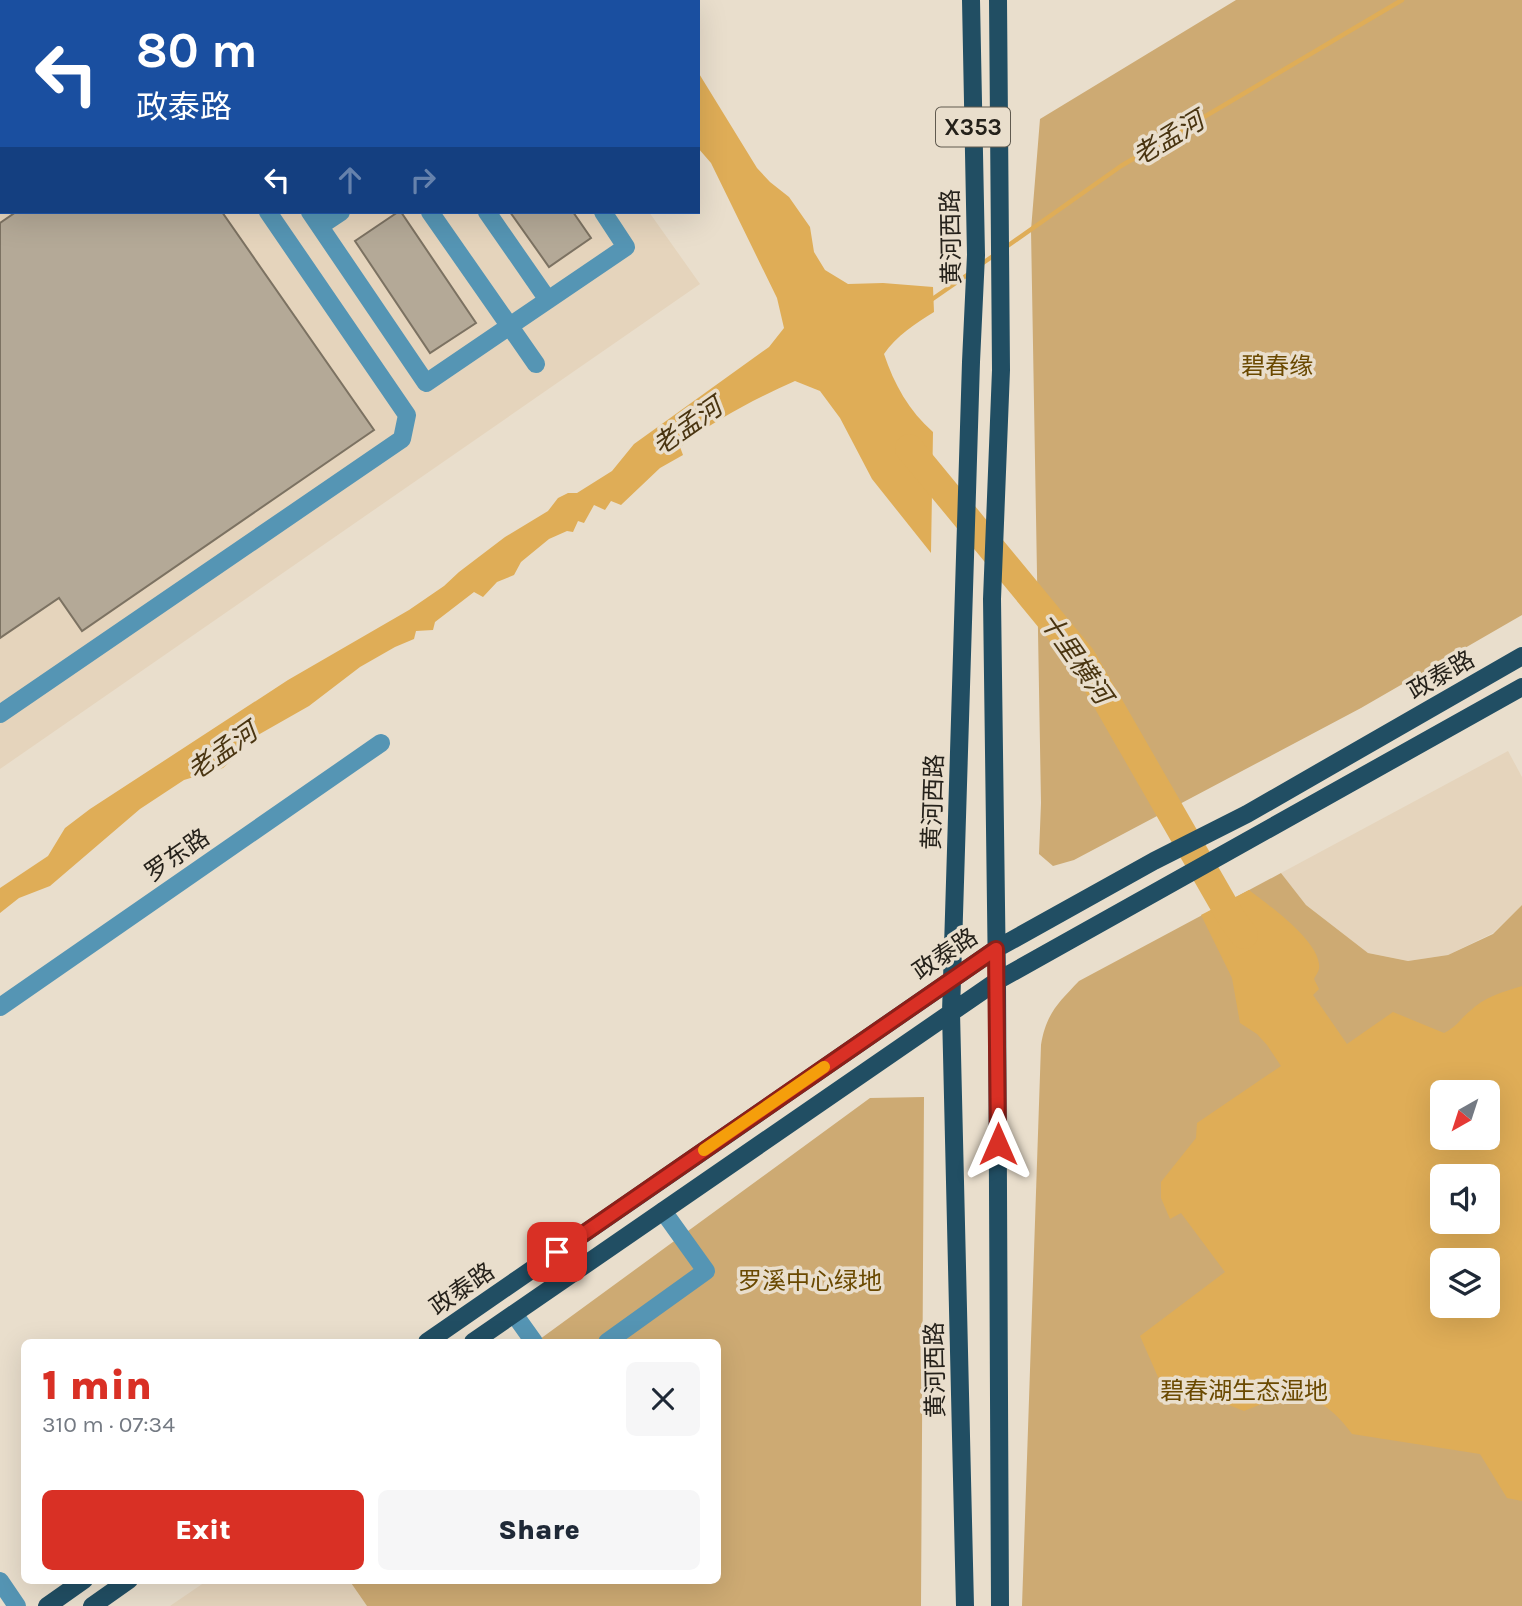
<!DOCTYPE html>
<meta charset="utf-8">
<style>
body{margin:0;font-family:Karla,"Noto Sans SC",sans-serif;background:#f6f6f7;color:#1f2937;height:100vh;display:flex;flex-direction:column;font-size:26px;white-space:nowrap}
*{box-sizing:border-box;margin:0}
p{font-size:23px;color:#747a83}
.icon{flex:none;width:38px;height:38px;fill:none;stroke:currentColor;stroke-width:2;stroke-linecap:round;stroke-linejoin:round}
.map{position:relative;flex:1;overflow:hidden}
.side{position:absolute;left:21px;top:1339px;width:700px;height:245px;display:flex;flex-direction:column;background:#fff;border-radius:10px;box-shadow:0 7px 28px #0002}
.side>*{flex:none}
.top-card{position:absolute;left:0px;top:0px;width:700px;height:214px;box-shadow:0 7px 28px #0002;background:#1a4fa0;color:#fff;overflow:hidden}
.needle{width:46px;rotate:219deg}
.fabs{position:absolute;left:1430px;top:1080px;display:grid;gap:14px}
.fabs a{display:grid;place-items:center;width:70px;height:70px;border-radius:10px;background:#fff;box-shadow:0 7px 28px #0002;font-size:35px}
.pin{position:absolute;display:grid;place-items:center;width:60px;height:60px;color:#fff;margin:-30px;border-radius:14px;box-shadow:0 4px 10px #0006}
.me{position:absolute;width:77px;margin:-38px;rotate:0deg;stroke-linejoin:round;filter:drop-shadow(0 0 5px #0008)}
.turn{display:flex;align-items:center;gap:24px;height:147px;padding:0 21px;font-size:32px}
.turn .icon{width:91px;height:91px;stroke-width:2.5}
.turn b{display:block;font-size:49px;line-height:60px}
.lanes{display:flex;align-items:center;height:66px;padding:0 21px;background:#0003;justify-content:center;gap:35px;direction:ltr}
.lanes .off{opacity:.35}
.round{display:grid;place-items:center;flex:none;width:74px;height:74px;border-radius:10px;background:#f6f6f7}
.headline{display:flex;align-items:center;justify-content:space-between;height:119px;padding:0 21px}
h1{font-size:42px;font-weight:800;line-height:52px;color:#d93025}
.primary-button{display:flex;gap:14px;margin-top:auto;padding:14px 21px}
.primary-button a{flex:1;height:80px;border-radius:10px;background:#d93025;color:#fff;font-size:28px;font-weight:800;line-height:80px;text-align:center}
.primary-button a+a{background:#f6f6f7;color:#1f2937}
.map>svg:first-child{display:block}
</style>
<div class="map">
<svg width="1522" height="1606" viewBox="0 0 1522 1606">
<rect width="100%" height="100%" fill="#e9decc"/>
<path fill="#e5d4bc" d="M 0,0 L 503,2 L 2,2 L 2,212 L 649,212 L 700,284 L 0,769 Z
M 1508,751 L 1522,777 L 1522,905 L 1493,933 L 1448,955 L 1408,961 L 1368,953 L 1306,905 L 1281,873 Z
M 208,1580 L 349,1580 L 367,1606 L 170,1606 Z"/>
<path fill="#cdaa73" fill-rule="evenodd" d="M 1236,0 L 1522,0 L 1522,615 L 1361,708 L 1074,860 L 1053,866 L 1039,854 L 1041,803 L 1031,230 L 1040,119 Z
M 1281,873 L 1306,905 L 1368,953 L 1408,961 L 1448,955 L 1493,934 L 1522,905 L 1522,1606 L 1022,1606 L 1041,1045 C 1046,1014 1058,1003 1079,981 ZM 1442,1092 L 1488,1092 L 1488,1138 L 1442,1138 ZM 1442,1176 L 1488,1176 L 1488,1222 L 1442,1222 ZM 1442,1260 L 1488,1260 L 1488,1306 L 1442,1306 Z
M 924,1097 L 921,1606 L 367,1606 L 349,1580 L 718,1580 L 718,1342 L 536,1342 L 870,1098 Z"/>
<path fill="#dfad57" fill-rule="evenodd" d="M 698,72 L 757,168 L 770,182 L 789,197 L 810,227 L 814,252 L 825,270 L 848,284 L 883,283 L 933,287 L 934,312 C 916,323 896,336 884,354 C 894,384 909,411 933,432 L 931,553 L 872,479 L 840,418 L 820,391 L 795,381 C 755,399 714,420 680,447 L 683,455 L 660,468 L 621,505 L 611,501 L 605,510 L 594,505 L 584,523 L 578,521 L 573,532 L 567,531 L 549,539 L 521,562 L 514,575 L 497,582 L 483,597 L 474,592 L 435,622 L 433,630 L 416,631 L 414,639 L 395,647 L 360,667 L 309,706 L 242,744 L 234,758 L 223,768 L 184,780 L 140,809 L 50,886 L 19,898 L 0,913 L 0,888 L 48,856 L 65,828 L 90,809 L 288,680 L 409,610 L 444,586 L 459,572 L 505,537 L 548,511 L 558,498 L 568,493 L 577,493 L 612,471 L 634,444 L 769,347 L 784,328 L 777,298 L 711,163 L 698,148 Z
M 1249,890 C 1267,904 1323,943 1319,969 C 1318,973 1315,976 1314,979 L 1319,989 L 1313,995 L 1347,1044 L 1393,1012 L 1444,1033 C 1458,1026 1459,1020 1470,1011 C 1484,997 1503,992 1522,986 L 1522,1501 L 1507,1498 L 1480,1454 L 1352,1434 C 1320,1389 1291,1391 1244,1411 L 1158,1377 L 1140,1336 L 1225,1272 L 1181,1213 L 1170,1219 L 1161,1198 L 1161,1182 L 1196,1138 L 1197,1123 L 1281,1066 L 1267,1045 L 1257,1034 L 1240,1023 L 1232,978 L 1201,915 ZM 1442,1092 L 1488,1092 L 1488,1138 L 1442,1138 ZM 1488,1176 L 1488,1222 L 1442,1222 L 1442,1176 ZM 1442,1260 L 1488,1260 L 1488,1306 L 1442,1306 Z"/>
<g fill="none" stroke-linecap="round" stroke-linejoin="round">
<path stroke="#dfad57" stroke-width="4.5" d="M 1006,247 L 1121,166 L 1402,0
M 980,265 L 996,254
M 931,300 L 970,273"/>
<path stroke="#dfad57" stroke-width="28" d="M 909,448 L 1082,658 L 1232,919 L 1244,935"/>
</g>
<path fill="#b4a997" stroke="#7c7262" stroke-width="2" d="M 16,212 L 222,212 L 374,430 L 82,631 L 59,598 L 0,638 L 0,223 Z
M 398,212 L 401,212 L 476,323 L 430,353 L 355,241 Z
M 510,212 L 573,212 L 591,238 L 549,267 Z"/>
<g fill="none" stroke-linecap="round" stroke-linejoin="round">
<path stroke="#5595b4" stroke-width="18" d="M 124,0 L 125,2
M 167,0 L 168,2
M 283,0 L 285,2
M 388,0 L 389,2
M 459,0 L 460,2
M 194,2 L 197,0
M 0,200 L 2,199
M 310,212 L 426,383 L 626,247 L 603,212
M 430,212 L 536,364
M 487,212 L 548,300
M 320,226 L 341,212
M 0,714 L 402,439 L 407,415 L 268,212
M 0,1007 L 381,743
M 514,1314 L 534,1342
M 607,1342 L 706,1271 L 663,1211
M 0,1581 L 17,1606"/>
<path stroke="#214e63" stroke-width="18" d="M 998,0 L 1001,370 L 992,599 L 997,981 L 1000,1606
M 427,1342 L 996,949 L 1154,861 L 1247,814 L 1522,656
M 473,1342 L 997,981 L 1522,687
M 47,1606 L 84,1580
M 92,1606 L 129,1580
M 965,1606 L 951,1012 L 971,362 L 976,255 L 971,0"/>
</g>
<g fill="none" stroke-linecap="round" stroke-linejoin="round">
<g stroke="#8d1f18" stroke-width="18">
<path id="route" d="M 557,1252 L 996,949 L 998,1144"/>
</g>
<use href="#route" stroke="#d93025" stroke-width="12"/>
<path stroke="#f59e0b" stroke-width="12" d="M 704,1150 L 824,1067"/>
</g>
<g text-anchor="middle" stroke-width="7" stroke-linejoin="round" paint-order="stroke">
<rect fill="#e9decc" stroke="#605a4f" stroke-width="2" x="936" y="107.5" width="74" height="39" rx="5"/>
<g font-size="23" font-weight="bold" fill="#25211a">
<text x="973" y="135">X353</text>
</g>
<g font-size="24" fill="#25211a" stroke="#e9decc">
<text transform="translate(951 237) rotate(-91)" y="8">黄河西路</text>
<text transform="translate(1441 675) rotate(-30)" y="8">政泰路</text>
<text transform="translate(933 802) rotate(-88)" y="8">黄河西路</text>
<text transform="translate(177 855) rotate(-35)" y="8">罗东路</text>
<text transform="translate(945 954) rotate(-34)" y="8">政泰路</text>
<text transform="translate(462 1289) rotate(-35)" y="8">政泰路</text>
<text transform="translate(935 1370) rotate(-91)" y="8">黄河西路</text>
</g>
<g font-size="24" fill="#6a4901" stroke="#e9decc">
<text x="1277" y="374">碧春缘</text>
<text x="810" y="1289">罗溪中心绿地</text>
<text x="1244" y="1399">碧春湖生态湿地</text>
</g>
<g font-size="26" font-style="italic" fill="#4a3511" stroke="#e9decc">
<text transform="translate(1168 138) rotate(-31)" y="9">老孟河</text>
<text transform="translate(687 426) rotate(-35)" y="9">老孟河</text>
<text transform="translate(1076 658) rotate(55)" y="9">十里横河</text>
<text transform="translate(222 751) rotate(-35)" y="9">老孟河</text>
</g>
</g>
</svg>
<div class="fabs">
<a><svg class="needle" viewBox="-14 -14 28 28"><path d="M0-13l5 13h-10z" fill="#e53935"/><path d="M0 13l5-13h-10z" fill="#747a83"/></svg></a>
<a><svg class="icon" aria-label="sound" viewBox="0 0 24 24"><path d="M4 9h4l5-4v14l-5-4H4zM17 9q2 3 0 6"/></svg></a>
<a><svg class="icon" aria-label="layers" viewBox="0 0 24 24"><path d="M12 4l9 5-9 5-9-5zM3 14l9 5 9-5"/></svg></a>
</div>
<div class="pin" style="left:557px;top:1252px;background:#d93025"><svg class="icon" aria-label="arrive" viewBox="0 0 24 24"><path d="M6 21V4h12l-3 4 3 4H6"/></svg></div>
<svg class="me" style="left:998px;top:1144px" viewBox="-20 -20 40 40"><path d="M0-17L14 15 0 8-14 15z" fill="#d93025" stroke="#fff" stroke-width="4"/></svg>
<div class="top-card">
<div class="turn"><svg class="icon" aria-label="left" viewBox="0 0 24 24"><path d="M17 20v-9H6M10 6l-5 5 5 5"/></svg><div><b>80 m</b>政泰路</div></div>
<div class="lanes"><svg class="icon" aria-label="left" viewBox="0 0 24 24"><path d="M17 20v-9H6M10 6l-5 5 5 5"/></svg><svg class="icon off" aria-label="ahead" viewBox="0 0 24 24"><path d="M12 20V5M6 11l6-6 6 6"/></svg><svg class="icon off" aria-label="right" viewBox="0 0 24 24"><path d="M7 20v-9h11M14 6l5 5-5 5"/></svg></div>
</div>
<section class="side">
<div class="headline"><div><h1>1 min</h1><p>310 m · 07:34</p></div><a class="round"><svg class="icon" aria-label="close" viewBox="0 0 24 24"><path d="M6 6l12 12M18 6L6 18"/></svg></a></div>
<div class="primary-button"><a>Exit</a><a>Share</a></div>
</section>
</div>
